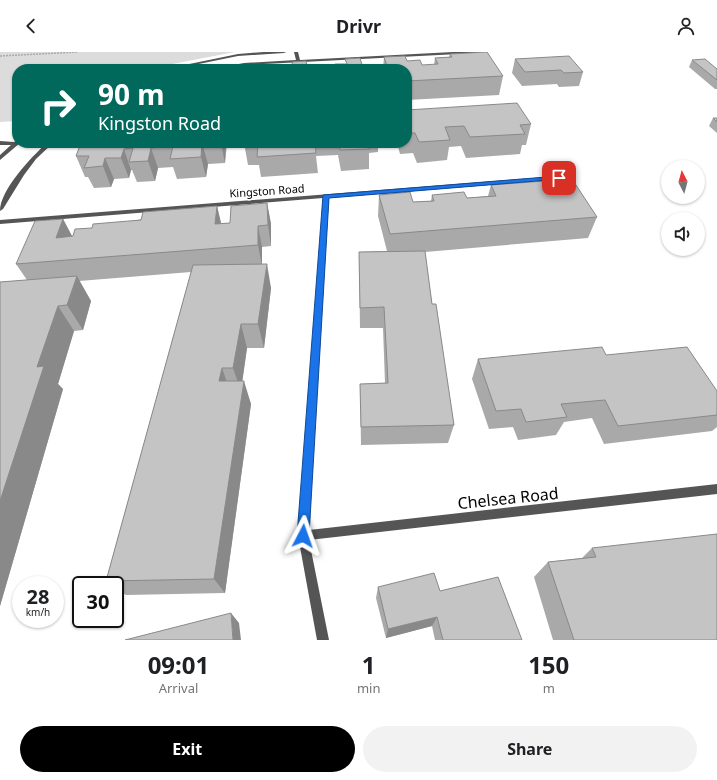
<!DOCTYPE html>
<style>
body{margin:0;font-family:"Noto Sans",sans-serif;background:#f2f2f2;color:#202124;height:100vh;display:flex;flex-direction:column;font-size:15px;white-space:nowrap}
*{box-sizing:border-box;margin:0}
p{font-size:13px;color:#757577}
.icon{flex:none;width:22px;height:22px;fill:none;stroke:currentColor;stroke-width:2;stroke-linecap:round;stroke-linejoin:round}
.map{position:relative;height:588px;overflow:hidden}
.drawer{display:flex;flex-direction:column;background:#fff;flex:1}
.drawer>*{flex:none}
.banner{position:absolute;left:12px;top:12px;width:400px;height:84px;border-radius:16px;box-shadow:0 1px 3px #0004;background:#00695c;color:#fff;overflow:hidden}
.needle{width:26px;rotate:354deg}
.fabs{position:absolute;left:661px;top:108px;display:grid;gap:8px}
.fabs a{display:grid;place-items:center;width:44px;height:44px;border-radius:50%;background:#fff;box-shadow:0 1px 3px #0004;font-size:20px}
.speed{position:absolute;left:12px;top:524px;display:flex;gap:8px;font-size:20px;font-weight:700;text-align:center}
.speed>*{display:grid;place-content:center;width:52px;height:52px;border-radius:50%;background:#fff;box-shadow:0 1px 3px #0004;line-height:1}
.speed small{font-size:10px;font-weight:400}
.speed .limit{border:2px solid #111;border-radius:6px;background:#fff;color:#111}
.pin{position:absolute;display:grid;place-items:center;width:34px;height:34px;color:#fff;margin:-17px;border-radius:8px;box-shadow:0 2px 6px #0006}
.me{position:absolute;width:44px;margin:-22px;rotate:4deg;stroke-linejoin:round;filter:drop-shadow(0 0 3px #0008)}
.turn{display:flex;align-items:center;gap:14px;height:84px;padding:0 20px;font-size:18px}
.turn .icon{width:52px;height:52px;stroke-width:2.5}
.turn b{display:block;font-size:28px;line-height:34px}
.eta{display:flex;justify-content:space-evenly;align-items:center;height:68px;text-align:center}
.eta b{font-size:24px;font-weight:700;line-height:28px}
.primary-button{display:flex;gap:8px;margin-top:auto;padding:8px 20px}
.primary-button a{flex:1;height:46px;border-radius:24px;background:#000;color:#fff;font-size:16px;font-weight:700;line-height:46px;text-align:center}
.primary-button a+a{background:#f2f2f2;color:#202124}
header{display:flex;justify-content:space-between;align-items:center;height:52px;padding:0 20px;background:#fff;font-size:18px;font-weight:700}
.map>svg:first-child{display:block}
</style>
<header><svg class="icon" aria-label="back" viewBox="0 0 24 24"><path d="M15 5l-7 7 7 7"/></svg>Drivr<svg class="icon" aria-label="person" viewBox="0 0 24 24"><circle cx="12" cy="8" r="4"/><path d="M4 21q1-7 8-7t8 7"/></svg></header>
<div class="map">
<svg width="717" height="588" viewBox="0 0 717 588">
<rect width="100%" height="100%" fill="#fff"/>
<path fill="#dcdcdc" d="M 0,0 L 235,0 L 146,17 L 17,17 L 17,69 L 0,70 Z"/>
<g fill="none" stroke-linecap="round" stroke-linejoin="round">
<path stroke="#777" stroke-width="1.5" stroke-dasharray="0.5 1" stroke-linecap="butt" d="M 0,4 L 78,0"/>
<path fill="#555" fill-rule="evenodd" d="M 264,0 L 286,0 L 284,1 L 238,4 L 174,17 L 165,17 L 238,2 Z
M 294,0 L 298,0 L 300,8 L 453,0 L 480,0 L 478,1 L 244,13 L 223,17 L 213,17 L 244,11 L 296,8 Z
M 0,89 L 14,90 L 17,89 L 17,91 L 20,91 L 0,108 L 0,103 L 11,93 L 0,93 Z
M 47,91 L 53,91 L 36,107 L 24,123 L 3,157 L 0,159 C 0,138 31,105 47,91 Z
M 559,124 L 561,125 L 561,127 L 329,146 L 309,478 L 717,432 L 717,442 L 309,488 L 329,588 L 317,588 L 298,484 L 323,146 L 0,172 L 0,168 Z"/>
</g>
<path fill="#a9a9a9" d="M 450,2 L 503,24 L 499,43 L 407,48 L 407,17 L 383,17 L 384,5 L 407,9 L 422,13 L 434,13 L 435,6 L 449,5 Z
M 515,7 L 583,20 L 579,34 L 559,35 L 557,32 L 522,34 L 512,21 Z
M 692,8 L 717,17 L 717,37 L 715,37 L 689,15 Z
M 407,58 L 531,72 L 526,93 L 522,93 L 520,102 L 466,106 L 461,94 L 449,95 L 447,108 L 417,111 L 413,101 L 400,102 L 397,91 L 407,91 Z
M 713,66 L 717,66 L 717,81 L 709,74 Z
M 81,91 L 226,91 L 227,92 L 225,111 L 208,112 L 206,125 L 177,127 L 173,115 L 158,116 L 155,129 L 137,130 L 132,118 L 131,118 L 129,126 L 114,127 L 111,135 L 94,136 L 88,125 L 85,125 L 76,104 Z
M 244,91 L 378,91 L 378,100 L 369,101 L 369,117 L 341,119 L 338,103 L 316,104 L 318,121 L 261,125 L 259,113 L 248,113 Z
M 491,133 L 597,165 L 588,186 L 425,200 L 432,252 L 454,373 L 448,391 L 361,393 L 360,332 L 385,331 L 383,276 L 360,276 L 359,200 L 387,199 L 378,164 L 379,143 L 413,150 L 431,149 L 432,143 L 467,146 L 488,144 Z
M 267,151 L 271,172 L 271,194 L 262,195 L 262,212 L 271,236 L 264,296 L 247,296 L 242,329 L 251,352 L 225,541 L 126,543 L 115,536 L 115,533 L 112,533 L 106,529 L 191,220 L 79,229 L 91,249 L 83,278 L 74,279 L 58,332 L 63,337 L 0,554 L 0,230 L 27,228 L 16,212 L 63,167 L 72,184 L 92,176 L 217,154 L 221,172 L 230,171 Z
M 606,303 L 717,339 L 717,375 L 712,379 L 604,392 L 592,366 L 564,370 L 556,383 L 518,388 L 513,375 L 489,377 L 472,327 L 478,307 Z
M 592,496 L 717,588 L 553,588 L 534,525 L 548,510 L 582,506 Z
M 378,535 L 440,539 L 522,588 L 435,588 L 432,574 L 386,586 L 376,546 Z"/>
<path fill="#898989" d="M 202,91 L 208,112 L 206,125 L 201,105 Z
M 221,91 L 226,91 L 225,111 Z
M 151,96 L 158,116 L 155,129 L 148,109 Z
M 124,97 L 131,118 L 129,126 L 121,106 Z
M 105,106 L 114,127 L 111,135 L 103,114 Z
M 267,151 L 271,172 L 271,194 L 268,173 Z
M 217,154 L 222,175 L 215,172 Z
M 63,167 L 74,188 L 56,186 Z
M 258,174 L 262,195 L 262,214 L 258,193 Z
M 267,212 L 271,236 L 264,296 L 258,272 Z
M 77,224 L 91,249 L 83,278 L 67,253 Z
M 58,254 L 74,279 L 58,332 L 63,337 L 0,554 L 0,449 L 37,315 Z
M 241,272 L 247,296 L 241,339 L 233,316 Z
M 222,316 L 230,339 L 219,329 Z
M 244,329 L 251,352 L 225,541 L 214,527 Z
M 231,561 L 239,571 L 241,588 L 233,588 Z
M 437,565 L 432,574 L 386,586 L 388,577 Z"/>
<path fill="#c4c4c4" stroke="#898989" d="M 487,0 L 503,24 L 407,29 L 407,17 L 388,17 L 384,5 L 405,4 L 407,9 L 420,8 L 422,13 L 438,12 L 435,6 L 452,5 L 450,2 Z
M 569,4 L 583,20 L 564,21 L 561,18 L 525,20 L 515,7 Z
M 360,6 L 363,16 L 373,16 L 374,17 L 336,17 L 335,12 L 347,12 L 345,7 Z
M 705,7 L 717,17 L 717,28 L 692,8 Z
M 306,9 L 307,14 L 319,13 L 319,17 L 293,17 L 292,10 Z
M 517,51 L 531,72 L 520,73 L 525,82 L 470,85 L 464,74 L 445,75 L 450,88 L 419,90 L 415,81 L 407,81 L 407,58 Z
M 713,66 L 717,66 L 717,70 Z
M 81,91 L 207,91 L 202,91 L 201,105 L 170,107 L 173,94 L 151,96 L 148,109 L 129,110 L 133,96 L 124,97 L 121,106 L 105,106 L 103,114 L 84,116 L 89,104 L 76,104 Z
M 244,91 L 315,91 L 316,101 L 257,105 L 258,92 L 244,93 Z
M 339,91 L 368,91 L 370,97 L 340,98 Z
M 572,127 L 597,165 L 390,182 L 379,143 L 410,140 L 413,150 L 434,149 L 432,143 L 464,140 L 467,146 L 496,144 L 491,133 Z
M 267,151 L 268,173 L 258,174 L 258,193 L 16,212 L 35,169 L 63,167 L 56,186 L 73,184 L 75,177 L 92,176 L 93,172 L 141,168 L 143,160 L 217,154 L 215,172 L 230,171 L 231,154 Z
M 425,199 L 432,252 L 436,252 L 454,373 L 361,375 L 360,332 L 388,331 L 384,255 L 360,256 L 359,200 Z
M 267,212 L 258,272 L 241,272 L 233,316 L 222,316 L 219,329 L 244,329 L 214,527 L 106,529 L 193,213 Z
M 77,224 L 67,253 L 58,254 L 37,315 L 44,314 L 0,449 L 0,230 Z
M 602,295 L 606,303 L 687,295 L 717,339 L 717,363 L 618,374 L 605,348 L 561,352 L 567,365 L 526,370 L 521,357 L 496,359 L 478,307 Z
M 717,482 L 717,588 L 574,588 L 548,510 L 596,505 L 592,496 Z
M 434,521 L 440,539 L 498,525 L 522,588 L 443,588 L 437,565 L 388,577 L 378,535 Z
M 231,561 L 233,588 L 125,588 Z"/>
<path fill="#1a73e8" stroke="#114b97" d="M 559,124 L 561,124 L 561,127 L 329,146 L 309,484 L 307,489 L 303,490 L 299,489 L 297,484 L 323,143 Z"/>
<g text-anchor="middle" stroke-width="3" stroke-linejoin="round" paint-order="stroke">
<g font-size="11" fill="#000" stroke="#fff">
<text transform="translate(267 139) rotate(-4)" y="4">Kingston Road</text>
</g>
<g font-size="16" fill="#000" stroke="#fff">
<text transform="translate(508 446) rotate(-6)" y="6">Chelsea Road</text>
</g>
</g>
</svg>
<div class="fabs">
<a><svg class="needle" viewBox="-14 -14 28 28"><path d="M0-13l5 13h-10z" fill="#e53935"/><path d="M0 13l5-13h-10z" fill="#757577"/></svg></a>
<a><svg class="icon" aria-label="sound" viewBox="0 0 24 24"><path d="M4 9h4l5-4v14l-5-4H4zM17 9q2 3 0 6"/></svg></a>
</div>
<div class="speed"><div>28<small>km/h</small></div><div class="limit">30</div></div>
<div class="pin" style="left:559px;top:126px;background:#d93025"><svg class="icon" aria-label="arrive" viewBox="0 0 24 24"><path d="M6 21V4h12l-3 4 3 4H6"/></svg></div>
<svg class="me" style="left:303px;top:484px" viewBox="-20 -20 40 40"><path d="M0-17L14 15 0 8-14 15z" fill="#1a73e8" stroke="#fff" stroke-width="4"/></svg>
<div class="banner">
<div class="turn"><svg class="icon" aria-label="right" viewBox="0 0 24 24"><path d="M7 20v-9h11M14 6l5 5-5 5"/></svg><div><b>90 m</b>Kingston Road</div></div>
</div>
</div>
<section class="drawer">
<div class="eta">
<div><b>09:01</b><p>Arrival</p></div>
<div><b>1</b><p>min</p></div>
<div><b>150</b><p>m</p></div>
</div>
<div class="primary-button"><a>Exit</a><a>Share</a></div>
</section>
